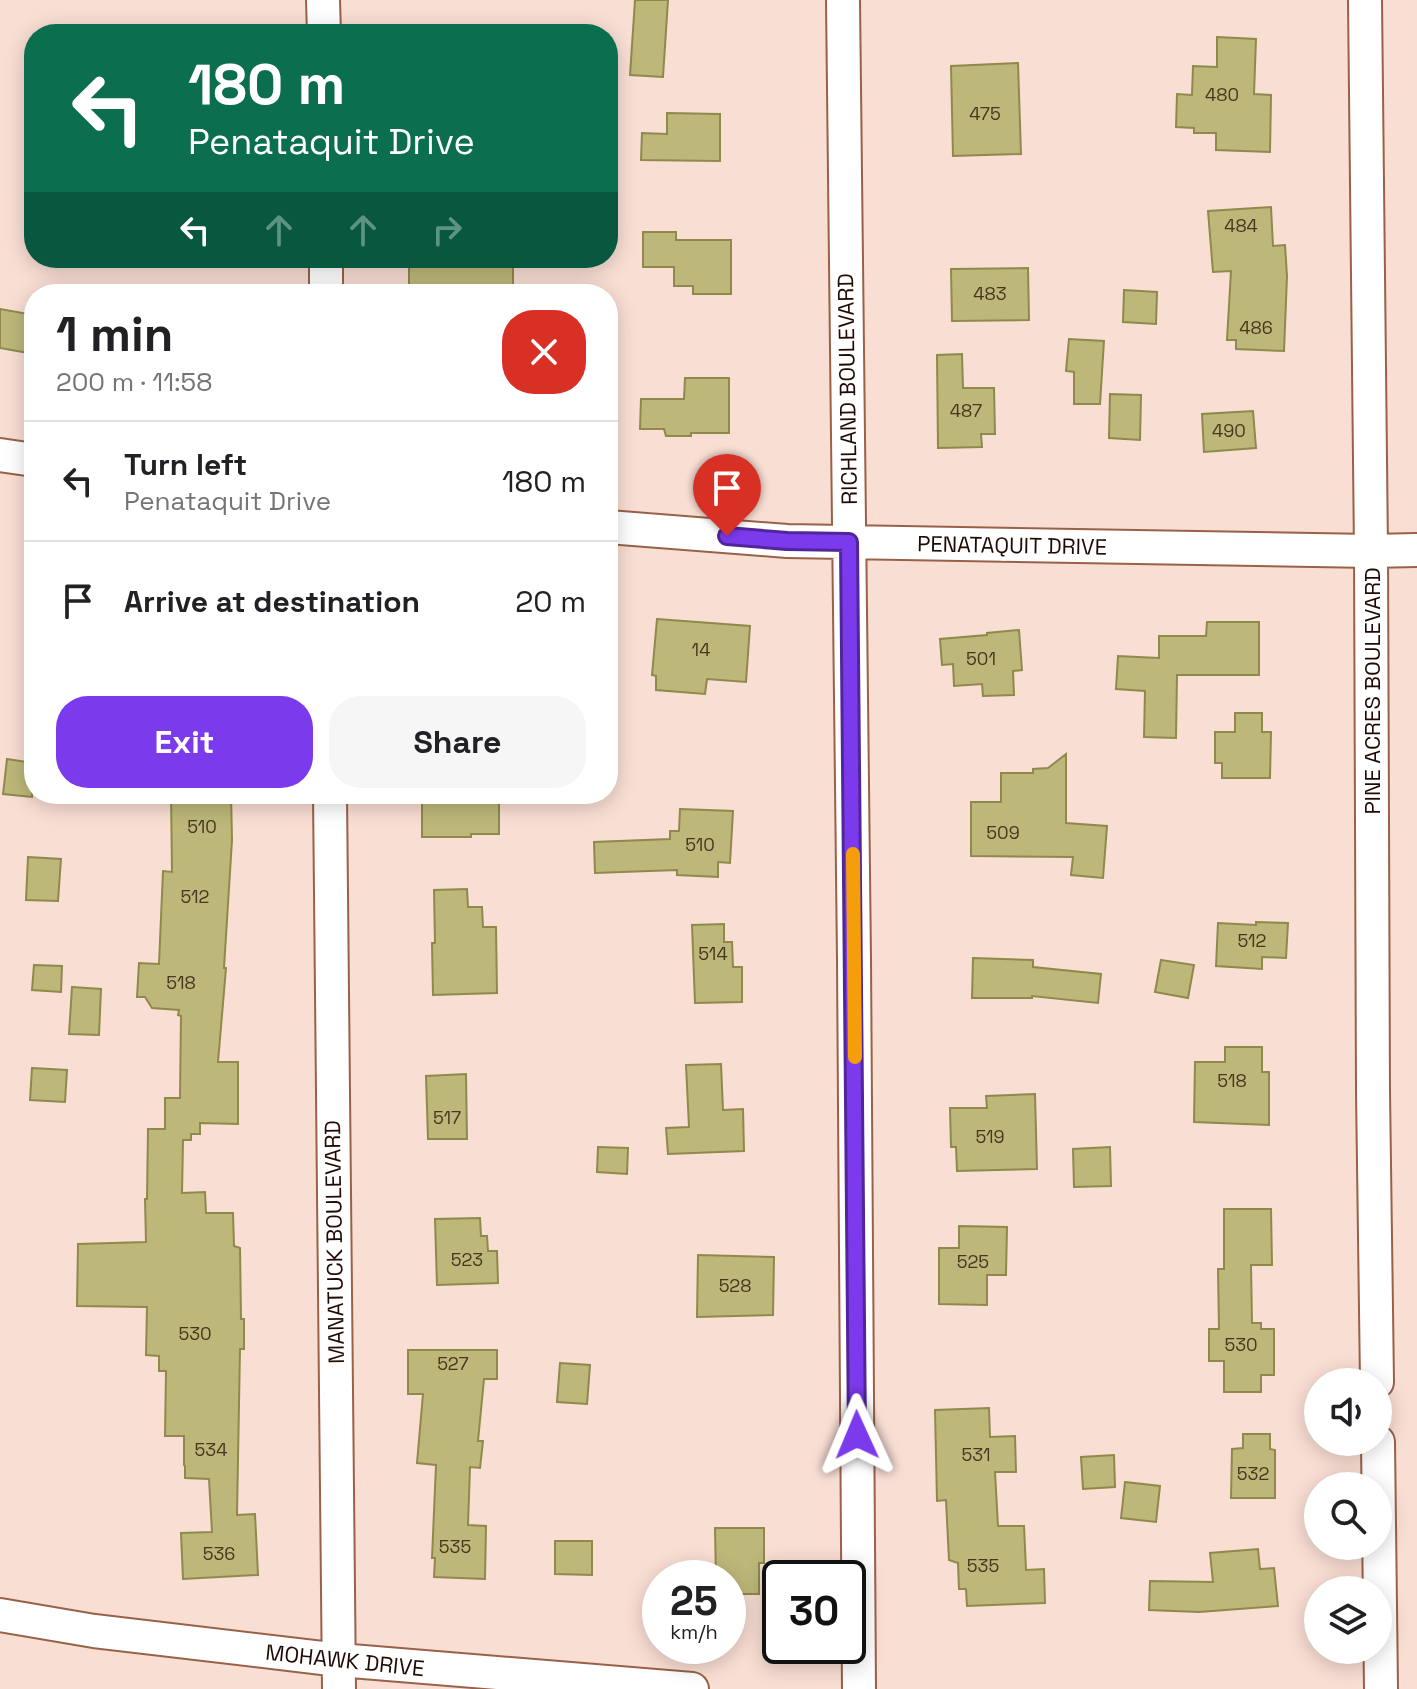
<!DOCTYPE html>
<meta charset="utf-8">
<style>
body{margin:0;font-family:"Space Grotesk",sans-serif;background:#f6f6f6;color:#202124;height:100vh;display:flex;flex-direction:column;font-size:30px;white-space:nowrap}
*{box-sizing:border-box;margin:0}
p{font-size:26px;color:#757577}
.icon{flex:none;width:44px;height:44px;fill:none;stroke:currentColor;stroke-width:2;stroke-linecap:round;stroke-linejoin:round}
.map{position:relative;flex:1;overflow:hidden}
.sheet{position:absolute;left:24px;top:284px;width:594px;height:520px;display:flex;flex-direction:column;background:#fff;border-radius:32px;box-shadow:0 4px 20px #0003}
.sheet>*{flex:none}
.top-card{position:absolute;left:24px;top:24px;width:594px;height:244px;border-radius:32px;box-shadow:0 4px 20px #0003;background:#0b6e4f;color:#fff;overflow:hidden}
.controls{position:absolute;left:1304px;top:1368px;display:grid;gap:16px}
.controls a{display:grid;place-items:center;width:88px;height:88px;border-radius:50%;background:#fff;box-shadow:0 4px 20px #0003;font-size:40px}
.speed{position:absolute;left:642px;top:1560px;display:flex;gap:16px;font-size:40px;font-weight:700;text-align:center}
.speed>*{display:grid;place-content:center;width:104px;height:104px;border-radius:50%;background:#fff;box-shadow:0 4px 20px #0003;line-height:1}
.speed small{font-size:20px;font-weight:400}
.speed .limit{border:4px solid #111;border-radius:12px;background:#fff;color:#111}
.pin{position:absolute;display:grid;place-items:center;width:68px;height:68px;color:#fff;margin:-82px -34px;border-radius:50% 50% 50% 0;rotate:-45deg;box-shadow:0 0 8px #0007}
.pin .icon{rotate:45deg}
.me{position:absolute;width:88px;margin:-44px;rotate:359deg;stroke-linejoin:round;filter:drop-shadow(0 0 6px #0008)}
.turn{display:flex;align-items:center;gap:28px;height:168px;padding:0 32px;font-size:36px}
.turn .icon{width:104px;height:104px;stroke-width:2.5}
.turn b{display:block;font-size:56px;line-height:68px}
.lanes{display:flex;align-items:center;height:76px;padding:0 32px;background:#0003;justify-content:center;gap:40px;direction:ltr}
.lanes .off{opacity:.35}
.round{display:grid;place-items:center;flex:none;width:84px;height:84px;border-radius:32px;background:#f6f6f6}
.head{display:flex;align-items:center;justify-content:space-between;height:136px;padding:0 32px}
h1{font-size:48px;font-weight:800;line-height:60px}
.primary-button{display:flex;gap:16px;margin-top:auto;padding:16px 32px}
.primary-button a{flex:1;height:92px;border-radius:32px;background:#7c3aed;color:#fff;font-size:32px;font-weight:800;line-height:92px;text-align:center}
.primary-button a+a{background:#f6f6f6;color:#202124}
ul{padding:0;list-style:none}
li{display:flex;align-items:center;gap:24px;height:120px;padding:0 32px;border-top:2px solid #e0e0e0}
li div{flex:1}
li b{display:block;font-size:30px}
li em{font-style:normal}
.map>svg:first-child{display:block}
</style>
<div class="map">
<svg width="1417" height="1689" viewBox="0 0 1417 1689">
<rect width="100%" height="100%" fill="#f9ded3"/>
<path fill="#bdb879" stroke="#8f894c" stroke-width="2" d="M 635,0 L 668,0 L 663,77 L 630,75 Z
M 1217,37 L 1256,39 L 1254,94 L 1271,95 L 1270,152 L 1216,150 L 1216,133 L 1194,133 L 1194,128 L 1176,127 L 1177,94 L 1192,95 L 1193,66 L 1217,67 Z
M 1018,63 L 1021,154 L 953,156 L 951,66 Z
M 667,113 L 720,114 L 720,161 L 641,160 L 642,133 L 667,134 Z
M 1271,207 L 1273,246 L 1285,245 L 1287,276 L 1284,351 L 1236,349 L 1236,340 L 1227,340 L 1231,271 L 1213,272 L 1208,211 Z
M 643,232 L 676,232 L 676,240 L 731,240 L 731,294 L 693,294 L 693,286 L 674,286 L 674,267 L 643,267 Z
M 409,258 L 513,258 L 513,288 L 409,288 Z
M 1028,268 L 1029,320 L 952,321 L 951,269 Z
M 1124,290 L 1157,292 L 1156,324 L 1123,322 Z
M 0,309 L 34,315 L 34,354 L 0,348 Z
M 1069,339 L 1104,341 L 1100,404 L 1074,404 L 1074,372 L 1066,371 Z
M 962,354 L 963,388 L 994,388 L 995,434 L 981,434 L 982,447 L 938,448 L 937,355 Z
M 685,378 L 729,378 L 729,433 L 691,433 L 691,436 L 666,436 L 664,429 L 640,429 L 641,399 L 684,399 Z
M 1110,394 L 1141,395 L 1140,440 L 1109,438 Z
M 1253,411 L 1256,448 L 1204,452 L 1202,414 Z
M 657,619 L 750,626 L 746,682 L 707,679 L 705,694 L 656,690 L 656,676 L 652,675 Z
M 1207,622 L 1259,622 L 1259,675 L 1177,675 L 1176,738 L 1144,737 L 1145,691 L 1116,689 L 1118,656 L 1159,658 L 1159,636 L 1206,636 Z
M 1019,630 L 1022,670 L 1013,671 L 1014,695 L 983,696 L 982,684 L 954,686 L 953,664 L 942,665 L 940,639 L 987,635 L 987,633 Z
M 1235,713 L 1262,713 L 1262,732 L 1271,732 L 1270,778 L 1222,778 L 1222,763 L 1215,763 L 1215,732 L 1235,732 Z
M 1066,754 L 1066,823 L 1107,826 L 1103,878 L 1071,875 L 1073,857 L 971,856 L 971,802 L 1001,802 L 1001,773 L 1033,773 L 1033,769 L 1048,768 Z
M 7,759 L 34,763 L 32,797 L 3,794 Z
M 171,794 L 231,794 L 232,840 L 224,968 L 226,968 L 218,1062 L 238,1062 L 238,1124 L 200,1123 L 200,1134 L 191,1134 L 191,1140 L 183,1140 L 182,1193 L 205,1192 L 206,1213 L 233,1213 L 234,1246 L 240,1248 L 241,1319 L 244,1319 L 244,1349 L 240,1349 L 237,1515 L 255,1514 L 258,1575 L 183,1579 L 181,1533 L 212,1532 L 209,1479 L 185,1478 L 185,1466 L 184,1465 L 184,1436 L 165,1436 L 166,1371 L 159,1371 L 159,1356 L 146,1355 L 147,1307 L 77,1306 L 78,1244 L 146,1242 L 145,1199 L 147,1199 L 148,1129 L 165,1129 L 165,1098 L 180,1098 L 181,1016 L 178,1015 L 179,1010 L 152,1008 L 145,997 L 137,997 L 139,963 L 159,964 L 163,871 L 172,872 Z
M 422,794 L 499,795 L 499,834 L 471,834 L 471,837 L 422,837 Z
M 680,809 L 733,811 L 730,863 L 718,862 L 718,877 L 677,875 L 677,870 L 595,873 L 594,842 L 670,839 L 670,831 L 679,831 Z
M 28,857 L 61,859 L 58,901 L 26,900 Z
M 467,889 L 468,907 L 482,907 L 483,927 L 496,927 L 497,993 L 433,995 L 432,943 L 435,943 L 434,890 Z
M 1256,922 L 1288,923 L 1286,958 L 1262,957 L 1262,969 L 1216,966 L 1218,923 L 1256,925 Z
M 724,924 L 724,942 L 732,942 L 733,967 L 742,967 L 742,1002 L 695,1003 L 692,925 Z
M 973,958 L 1033,960 L 1033,967 L 1101,974 L 1098,1003 L 1032,996 L 1032,998 L 972,998 Z
M 1161,960 L 1194,965 L 1188,998 L 1155,992 Z
M 34,965 L 62,966 L 61,992 L 32,990 Z
M 72,987 L 101,989 L 99,1035 L 69,1034 Z
M 1225,1047 L 1262,1047 L 1262,1072 L 1269,1072 L 1269,1125 L 1194,1122 L 1195,1062 L 1225,1062 Z
M 721,1064 L 723,1110 L 743,1109 L 744,1151 L 668,1154 L 666,1128 L 689,1127 L 686,1065 Z
M 32,1068 L 67,1070 L 65,1102 L 30,1100 Z
M 466,1074 L 467,1139 L 428,1139 L 426,1076 Z
M 1035,1094 L 1037,1169 L 957,1171 L 956,1147 L 951,1147 L 950,1108 L 987,1108 L 986,1096 Z
M 598,1147 L 628,1148 L 627,1174 L 597,1172 Z
M 1110,1147 L 1111,1186 L 1074,1187 L 1073,1149 Z
M 1224,1209 L 1271,1209 L 1272,1265 L 1251,1265 L 1252,1323 L 1261,1323 L 1261,1329 L 1274,1329 L 1274,1375 L 1261,1375 L 1261,1392 L 1224,1392 L 1224,1361 L 1209,1361 L 1209,1329 L 1219,1329 L 1218,1269 L 1224,1269 Z
M 480,1218 L 481,1236 L 487,1236 L 488,1251 L 497,1251 L 498,1283 L 437,1285 L 435,1219 Z
M 959,1226 L 1007,1227 L 1006,1275 L 987,1275 L 987,1305 L 939,1304 L 939,1248 L 959,1248 Z
M 698,1255 L 774,1257 L 773,1315 L 697,1317 Z
M 408,1350 L 497,1350 L 497,1379 L 484,1379 L 478,1441 L 483,1441 L 480,1468 L 470,1467 L 468,1525 L 486,1526 L 485,1579 L 434,1577 L 435,1558 L 432,1558 L 436,1465 L 417,1463 L 423,1394 L 408,1394 Z
M 560,1363 L 590,1365 L 587,1404 L 557,1402 Z
M 989,1408 L 990,1437 L 1015,1436 L 1016,1472 L 995,1472 L 998,1526 L 1024,1526 L 1026,1570 L 1044,1569 L 1045,1603 L 967,1606 L 966,1589 L 959,1589 L 958,1563 L 949,1560 L 946,1500 L 937,1501 L 935,1410 Z
M 1243,1434 L 1270,1434 L 1270,1449 L 1275,1450 L 1275,1498 L 1231,1498 L 1232,1449 L 1243,1448 Z
M 1114,1455 L 1115,1487 L 1083,1489 L 1081,1457 Z
M 1125,1482 L 1160,1486 L 1156,1522 L 1121,1518 Z
M 715,1528 L 764,1528 L 764,1563 L 759,1563 L 759,1594 L 728,1594 L 728,1578 L 716,1578 Z
M 555,1541 L 592,1541 L 592,1575 L 555,1574 Z
M 1258,1549 L 1260,1569 L 1274,1568 L 1278,1606 L 1199,1612 L 1149,1610 L 1150,1581 L 1213,1582 L 1210,1553 Z"/>
<g fill="none" stroke-linecap="round" stroke-linejoin="round">
<g stroke="#996148" stroke-width="36">
<path id="street" d="M 323,0 L 324,34
M 843,0 L 854,959 L 859,1689
M 1365,0 L 1371,551 L 1373,1091 L 1377,1382
M 326,258 L 326,294
M 0,455 L 34,460
M 608,527 L 787,541 L 1371,551 L 1417,550
M 330,794 L 339,1689
M 1378,1442 L 1381,1689
M 0,1615 L 94,1631 L 339,1660 L 692,1689"/>
</g>
<use href="#street" stroke="#fff" stroke-width="32"/>
</g>
<g fill="none" stroke-linecap="round" stroke-linejoin="round">
<g stroke="#51269a" stroke-width="20">
<path id="route" d="M 727,536 L 787,541 L 849,542 L 857,1435"/>
</g>
<use href="#route" stroke="#7c3aed" stroke-width="14"/>
<path stroke="#f59e0b" stroke-width="14" d="M 853,854 L 855,1057"/>
</g>
<g text-anchor="middle" stroke-width="8" stroke-linejoin="round" paint-order="stroke">
<g font-size="18" fill="#473620">
<text x="1222" y="101">480</text>
<text x="985" y="120">475</text>
<text x="1241" y="232">484</text>
<text x="990" y="300">483</text>
<text x="1256" y="334">486</text>
<text x="966" y="417">487</text>
<text x="1229" y="437">490</text>
<text x="701" y="656">14</text>
<text x="981" y="665">501</text>
<text x="202" y="833">510</text>
<text x="1003" y="839">509</text>
<text x="700" y="851">510</text>
<text x="195" y="903">512</text>
<text x="1252" y="947">512</text>
<text x="713" y="960">514</text>
<text x="181" y="989">518</text>
<text x="1232" y="1087">518</text>
<text x="447" y="1124">517</text>
<text x="990" y="1143">519</text>
<text x="467" y="1266">523</text>
<text x="973" y="1268">525</text>
<text x="735" y="1292">528</text>
<text x="195" y="1340">530</text>
<text x="1241" y="1351">530</text>
<text x="453" y="1370">527</text>
<text x="211" y="1456">534</text>
<text x="976" y="1461">531</text>
<text x="1253" y="1480">532</text>
<text x="455" y="1553">535</text>
<text x="219" y="1560">536</text>
<text x="983" y="1572">535</text>
</g>
<g font-size="22" fill="#200a03" stroke="#fff">
<text transform="translate(847 389) rotate(-91)" y="8">RICHLAND BOULEVARD</text>
<text transform="translate(1012 545) rotate(1)" y="8">PENATAQUIT DRIVE</text>
<text transform="translate(1372 691) rotate(-90)" y="8">PINE ACRES BOULEVARD</text>
<text transform="translate(334 1242) rotate(-91)" y="8">MANATUCK BOULEVARD</text>
<text transform="translate(345 1660) rotate(6)" y="8">MOHAWK DRIVE</text>
</g>
</g>
</svg>
<div class="controls">
<a><svg class="icon" aria-label="sound" viewBox="0 0 24 24"><path d="M4 9h4l5-4v14l-5-4H4zM17 9q2 3 0 6"/></svg></a>
<a><svg class="icon" aria-label="search" viewBox="0 0 24 24"><circle cx="10" cy="10" r="6"/><path d="M15 15l6 6"/></svg></a>
<a><svg class="icon" aria-label="layers" viewBox="0 0 24 24"><path d="M12 4l9 5-9 5-9-5zM3 14l9 5 9-5"/></svg></a>
</div>
<div class="speed"><div>25<small>km/h</small></div><div class="limit">30</div></div>
<div class="pin" style="left:727px;top:536px;background:#d93025"><svg class="icon" aria-label="arrive" viewBox="0 0 24 24"><path d="M6 21V4h12l-3 4 3 4H6"/></svg></div>
<svg class="me" style="left:857px;top:1435px" viewBox="-20 -20 40 40"><path d="M0-17L14 15 0 8-14 15z" fill="#7c3aed" stroke="#fff" stroke-width="4"/></svg>
<div class="top-card">
<div class="turn"><svg class="icon" aria-label="left" viewBox="0 0 24 24"><path d="M17 20v-9H6M10 6l-5 5 5 5"/></svg><div><b>180 m</b>Penataquit Drive</div></div>
<div class="lanes"><svg class="icon" aria-label="left" viewBox="0 0 24 24"><path d="M17 20v-9H6M10 6l-5 5 5 5"/></svg><svg class="icon off" aria-label="ahead" viewBox="0 0 24 24"><path d="M12 20V5M6 11l6-6 6 6"/></svg><svg class="icon off" aria-label="ahead" viewBox="0 0 24 24"><path d="M12 20V5M6 11l6-6 6 6"/></svg><svg class="icon off" aria-label="right" viewBox="0 0 24 24"><path d="M7 20v-9h11M14 6l5 5-5 5"/></svg></div>
</div>
<section class="sheet">
<div class="head"><div><h1>1 min</h1><p>200 m · 11:58</p></div><a class="round" style="background:#d93025;color:#fff"><svg class="icon" aria-label="close" viewBox="0 0 24 24"><path d="M6 6l12 12M18 6L6 18"/></svg></a></div>
<ul>
<li><svg class="icon" aria-label="left" viewBox="0 0 24 24"><path d="M17 20v-9H6M10 6l-5 5 5 5"/></svg><div><b>Turn left</b><p>Penataquit Drive</p></div><em>180 m</em></li>
<li><svg class="icon" aria-label="arrive" viewBox="0 0 24 24"><path d="M6 21V4h12l-3 4 3 4H6"/></svg><div><b>Arrive at destination</b></div><em>20 m</em></li>
</ul>
<div class="primary-button"><a>Exit</a><a>Share</a></div>
</section>
</div>
